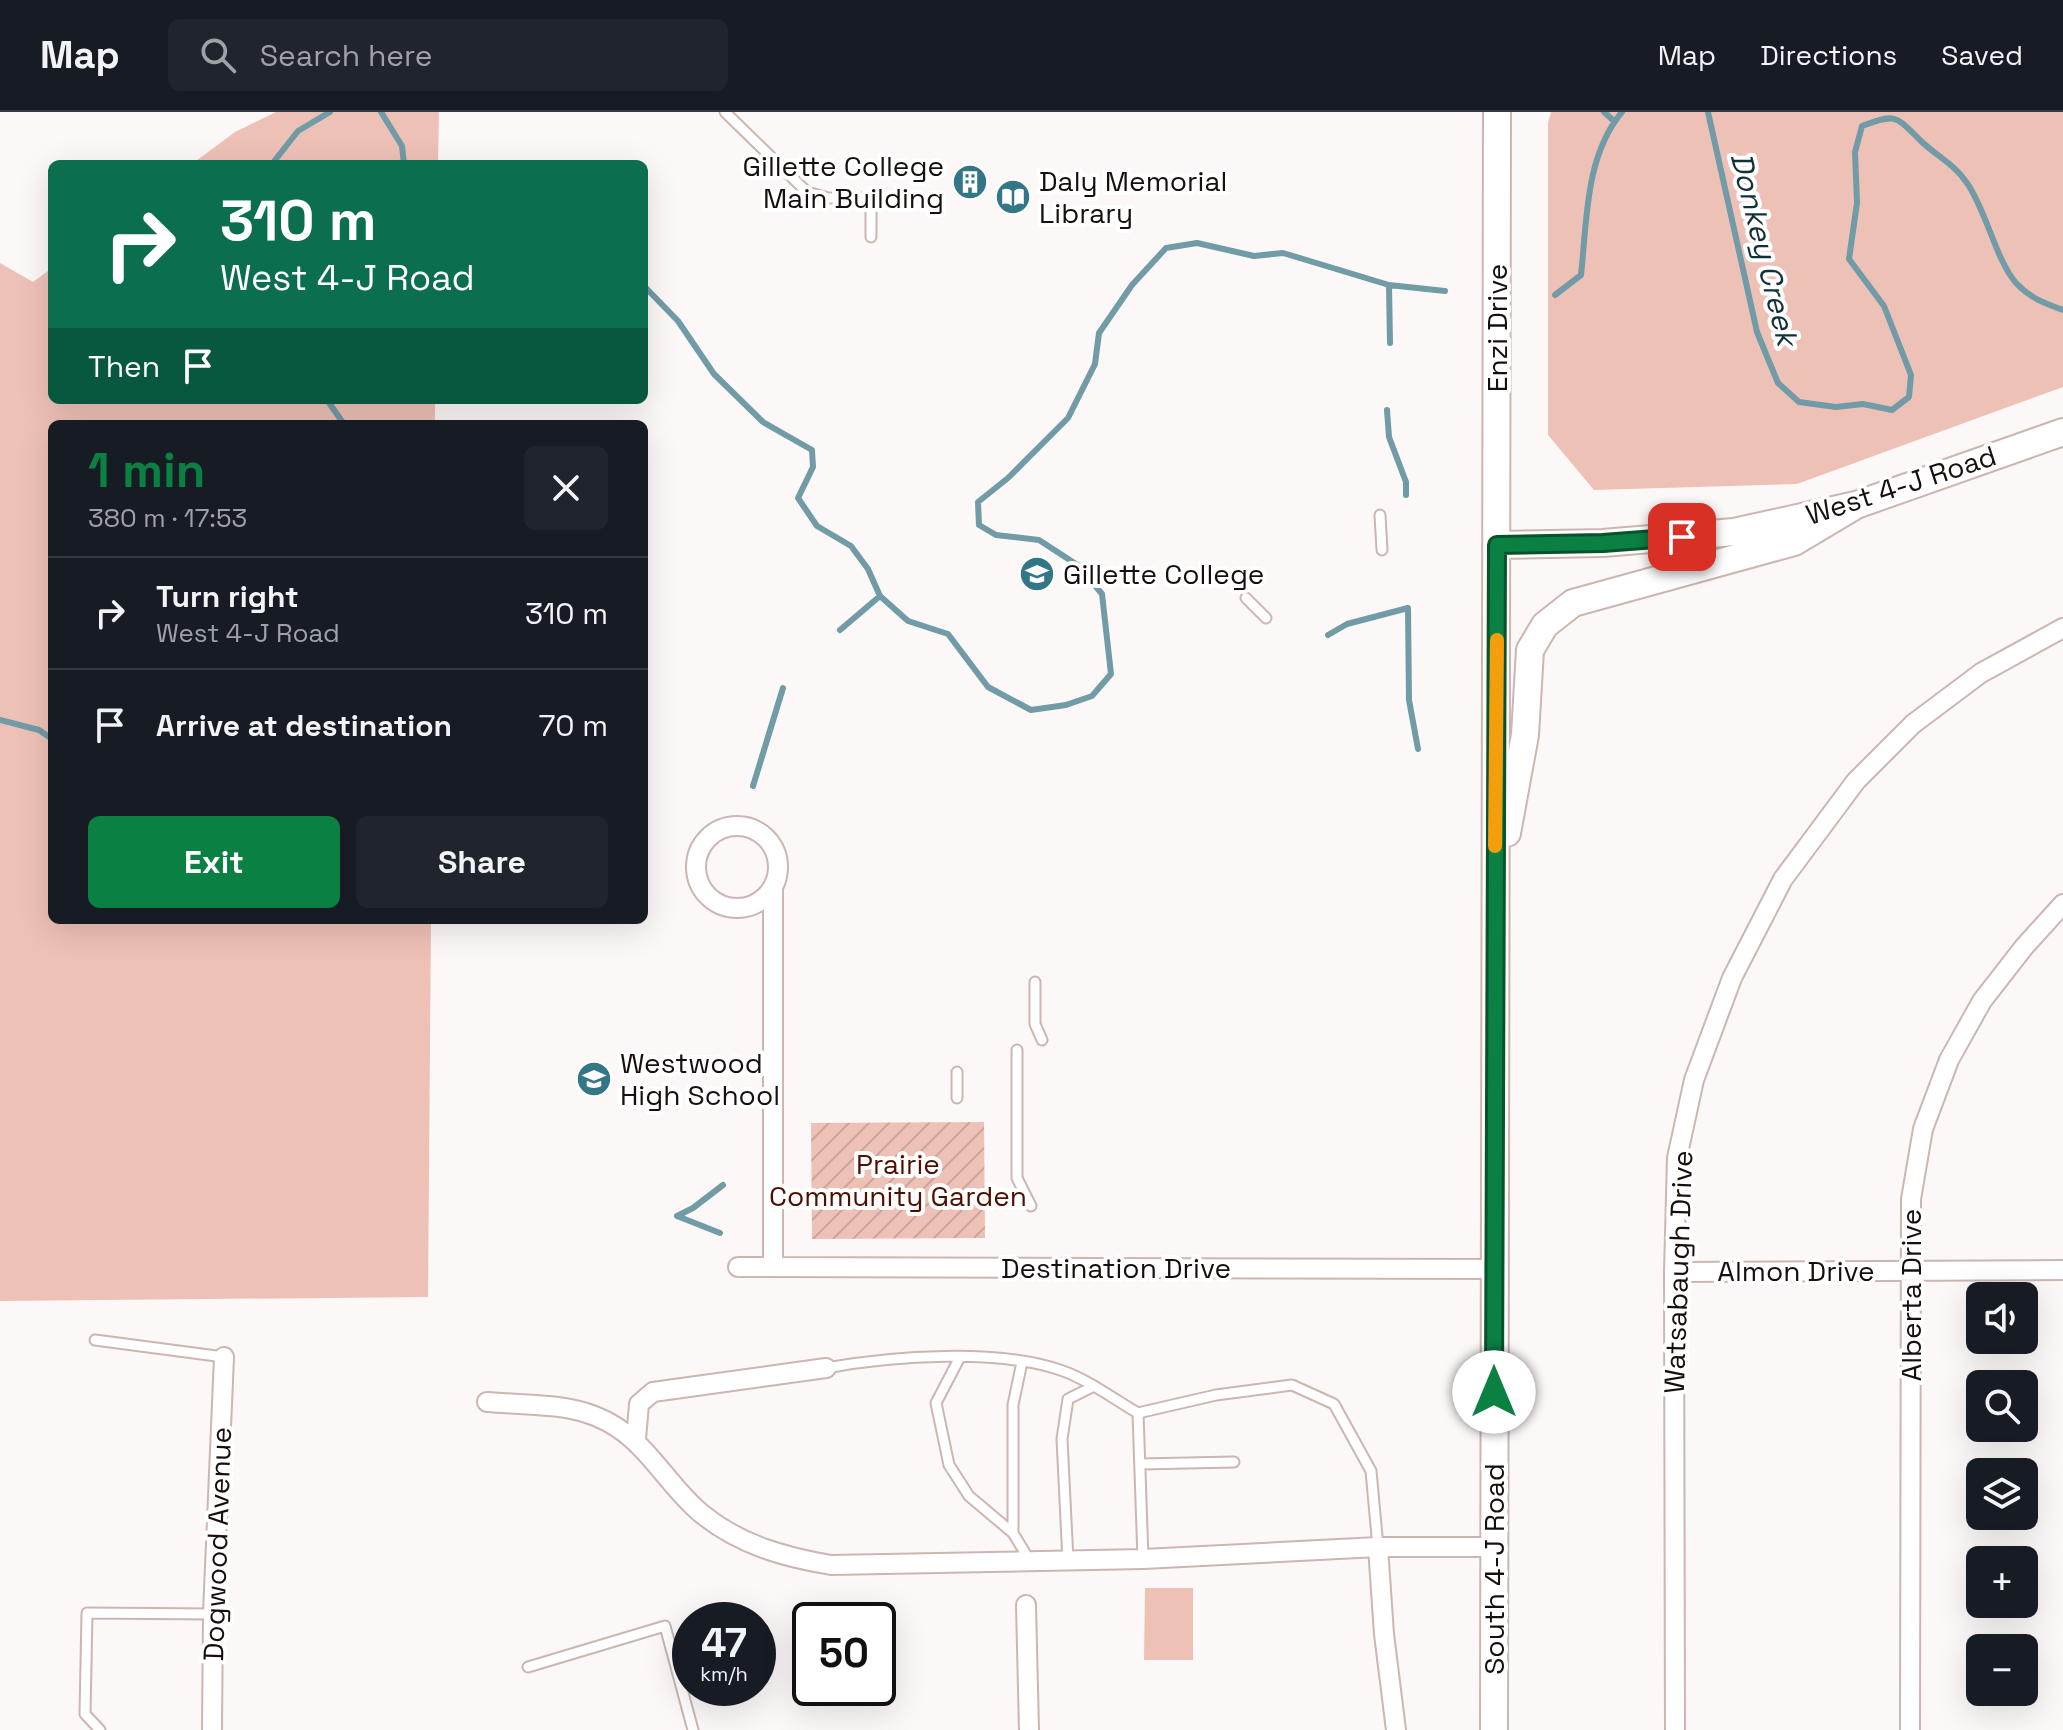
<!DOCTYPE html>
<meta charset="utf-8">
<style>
body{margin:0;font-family:"Space Grotesk",sans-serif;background:#20242c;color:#f1f3f6;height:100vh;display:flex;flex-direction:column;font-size:30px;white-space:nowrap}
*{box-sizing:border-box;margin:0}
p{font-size:26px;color:#9ea1a6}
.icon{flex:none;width:44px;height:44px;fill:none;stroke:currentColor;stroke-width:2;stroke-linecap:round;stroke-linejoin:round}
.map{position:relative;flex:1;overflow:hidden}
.drawer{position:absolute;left:48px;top:308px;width:600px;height:504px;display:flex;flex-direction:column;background:#171b24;border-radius:12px;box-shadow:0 8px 32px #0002}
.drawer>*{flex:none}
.banner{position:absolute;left:48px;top:48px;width:600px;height:244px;border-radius:12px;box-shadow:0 8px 32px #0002;background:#0b6e4f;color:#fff;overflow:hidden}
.tools{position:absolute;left:1966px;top:1170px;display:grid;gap:16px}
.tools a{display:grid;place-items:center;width:72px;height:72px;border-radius:12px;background:#171b24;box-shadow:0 8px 32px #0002;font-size:40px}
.speed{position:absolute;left:672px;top:1490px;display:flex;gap:16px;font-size:40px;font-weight:700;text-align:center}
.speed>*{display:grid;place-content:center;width:104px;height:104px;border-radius:50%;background:#171b24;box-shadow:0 8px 32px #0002;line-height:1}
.speed small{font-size:20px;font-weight:400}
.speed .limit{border:4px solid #111;border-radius:12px;background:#fff;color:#111}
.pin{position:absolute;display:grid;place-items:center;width:68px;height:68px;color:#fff;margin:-34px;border-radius:16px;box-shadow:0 4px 12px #0006}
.me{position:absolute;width:88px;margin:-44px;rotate:0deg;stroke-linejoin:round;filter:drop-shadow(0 0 6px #0008)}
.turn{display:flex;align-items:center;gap:28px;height:168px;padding:0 40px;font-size:36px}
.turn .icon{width:104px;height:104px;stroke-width:2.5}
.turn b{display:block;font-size:56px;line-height:68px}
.then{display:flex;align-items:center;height:76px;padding:0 40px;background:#0003;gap:16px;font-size:30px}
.round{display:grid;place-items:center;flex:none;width:84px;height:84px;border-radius:12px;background:#20242c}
.overview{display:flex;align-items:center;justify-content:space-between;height:136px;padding:0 40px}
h1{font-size:48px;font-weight:700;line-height:60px;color:#0b8043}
.cta{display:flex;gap:16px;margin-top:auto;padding:16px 40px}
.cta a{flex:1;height:92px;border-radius:12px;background:#0b8043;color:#fff;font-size:32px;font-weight:700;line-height:92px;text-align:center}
.cta a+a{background:#20242c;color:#f1f3f6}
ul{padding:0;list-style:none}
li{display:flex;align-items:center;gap:24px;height:112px;padding:0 40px;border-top:2px solid #363941}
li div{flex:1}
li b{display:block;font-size:30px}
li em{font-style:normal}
header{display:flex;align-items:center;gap:48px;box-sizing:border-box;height:112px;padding:0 40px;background:#171b24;border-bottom:2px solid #363941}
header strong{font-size:38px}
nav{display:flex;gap:44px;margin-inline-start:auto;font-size:28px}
.search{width:560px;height:72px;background:#20242c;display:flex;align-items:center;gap:20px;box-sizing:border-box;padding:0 28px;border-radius:12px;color:#9ea1a6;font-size:30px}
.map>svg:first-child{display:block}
</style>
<header>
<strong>Map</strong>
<div class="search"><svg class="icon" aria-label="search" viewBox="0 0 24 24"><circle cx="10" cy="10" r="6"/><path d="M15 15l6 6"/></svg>Search here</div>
<nav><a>Map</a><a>Directions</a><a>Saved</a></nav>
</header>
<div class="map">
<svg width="2063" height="1618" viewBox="0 0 2063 1618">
<defs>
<pattern id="garden-furrows" width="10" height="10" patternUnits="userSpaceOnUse" patternTransform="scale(2)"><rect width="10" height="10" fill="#eec1b6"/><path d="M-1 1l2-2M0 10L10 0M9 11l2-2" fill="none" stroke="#cba59b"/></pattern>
</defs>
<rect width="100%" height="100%" fill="#fcf8f7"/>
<path fill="#eec1b6" d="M 276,0 L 439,0 L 438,52 L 192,52 L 235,20 Z
M 1551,0 L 2063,0 L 2063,275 L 1797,372 L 1594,378 L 1548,323 L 1548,11 Z
M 0,151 L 33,170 L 52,156 L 52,288 L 435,288 L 435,312 L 52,312 L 52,808 L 431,808 L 428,1185 L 0,1189 Z
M 1145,1476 L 1193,1476 L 1193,1548 L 1144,1548 Z"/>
<path fill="url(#garden-furrows)" d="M 984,1010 L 985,1126 L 812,1127 L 811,1011 Z"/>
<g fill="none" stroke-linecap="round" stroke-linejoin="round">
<path stroke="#719ba6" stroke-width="6" d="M 381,0 L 402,34 L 404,52
M 1604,0 L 1614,9
M 1708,0 L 1757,220 L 1778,271 L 1799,290 L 1836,295 L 1863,292 L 1892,298 L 1909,285 L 1911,263 L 1884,194 L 1849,147 L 1857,91 L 1855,40 L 1862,14 C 1898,0 1896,5 1922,30 C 1937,44 1955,53 1967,71 C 1986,98 1996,148 2016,171 C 2030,186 2044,191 2063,198
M 272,52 L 298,19 L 330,0
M 1389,173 L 1390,231
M 644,174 L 678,209 L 714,262 L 763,310 L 812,338 L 813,355 L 798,386 L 817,414 L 851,434 L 868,457 L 880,484 L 908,509 L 948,522 L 988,575 L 1031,598 L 1066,593 L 1092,584 L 1111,562 L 1102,482 L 1079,454 L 1039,428 L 996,423 L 979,413 L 978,390 L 1008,366 L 1068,306 L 1095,252 L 1099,221 L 1132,173 L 1166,136 L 1197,131 L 1254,144 L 1283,141 L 1389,173 L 1445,179
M 1555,183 L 1581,163 C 1587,109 1585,44 1622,0
M 327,288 L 344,312
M 1387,298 L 1389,325 L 1406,370 L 1406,383
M 840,518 L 880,484
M 1328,523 L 1347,512 L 1408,496 L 1409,588 L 1418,637
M 0,608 L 39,618 L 52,627
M 753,674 L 783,576
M 677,1104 L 693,1096 L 723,1073
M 677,1104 L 720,1121"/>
<g stroke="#cbb6b1" stroke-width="13">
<path id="lane" d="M 725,0 L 807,80 L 828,86 L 914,86
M 871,86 L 871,125
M 1380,403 L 1382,438
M 1246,486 L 1266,506
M 1035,870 L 1035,912 L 1042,928
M 1017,938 L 1017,1066 L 1031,1094
M 957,986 L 957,960
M 95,1228 L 224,1245
M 960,1245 L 936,1291 L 949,1353 L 969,1384 L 1013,1421 L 1030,1449
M 826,1256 C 892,1244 999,1236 1063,1259 C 1089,1268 1115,1288 1138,1301 L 1216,1283 L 1292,1273 L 1334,1292 L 1371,1359 L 1378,1435
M 1138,1301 L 1143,1447
M 1140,1352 L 1234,1350
M 1013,1421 L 1013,1293 L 1022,1250
M 1068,1449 L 1062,1327 L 1068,1287 L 1092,1275
M 528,1555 L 665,1514 L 693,1618
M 100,1618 L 85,1602 L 87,1501 L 213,1502"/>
</g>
<g stroke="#cbb6b1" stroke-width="22">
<path id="street" d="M696 755a41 41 0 1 1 82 0a41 41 0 1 1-82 0Z
M 773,775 L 773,1155
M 738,1155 L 1494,1157
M 1674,1160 L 2063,1158
M 487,1290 C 522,1293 562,1291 595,1304 C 646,1324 663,1370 702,1402 C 740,1433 784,1445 831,1453 L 1143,1447 L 1378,1435 L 1493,1435
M 636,1327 L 639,1292 L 653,1280 L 826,1256
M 1378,1435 L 1384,1522 L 1396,1618
M 1026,1493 L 1029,1618
M 212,1618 L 213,1502 L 224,1245
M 1675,1618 L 1674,1160 L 1677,1046 L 1694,968 L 1732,866 L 1783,767 L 1856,669 L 1913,612 L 1981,561 L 2063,516
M 1910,1618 L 1911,1087 L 1923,1017 L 1949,948 L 1982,889 L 2024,835 L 2063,792"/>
</g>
<g stroke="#cbb6b1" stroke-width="30">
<path id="secondary" d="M 1497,433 L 1603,431 L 1734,420 L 1856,393 L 2063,320
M 1507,721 L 1525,623 L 1530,538 L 1545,513 L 1573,491 L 1794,430 L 1856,393
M 1494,1618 L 1497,0"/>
</g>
<use href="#lane" stroke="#fff" stroke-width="9"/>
<use href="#street" stroke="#fff" stroke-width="18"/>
<use href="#secondary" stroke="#fff" stroke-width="26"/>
</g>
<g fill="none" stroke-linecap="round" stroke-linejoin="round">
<g stroke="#07532c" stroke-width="20">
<path id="route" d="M 1494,1280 L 1497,433 L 1603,431 L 1682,425"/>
</g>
<use href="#route" stroke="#0b8043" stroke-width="14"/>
<path stroke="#f59e0b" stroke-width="14" d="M 1495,734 L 1497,528"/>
</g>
<defs>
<g id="building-disc" transform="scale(1.8)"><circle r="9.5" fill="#337787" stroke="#fff"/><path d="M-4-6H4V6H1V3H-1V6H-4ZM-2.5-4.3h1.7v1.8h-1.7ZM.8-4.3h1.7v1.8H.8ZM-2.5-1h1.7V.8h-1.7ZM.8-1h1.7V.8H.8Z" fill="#fff"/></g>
<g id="library-disc" transform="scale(1.8)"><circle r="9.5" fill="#337787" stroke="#fff"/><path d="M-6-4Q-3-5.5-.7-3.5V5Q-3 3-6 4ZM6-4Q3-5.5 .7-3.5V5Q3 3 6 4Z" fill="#fff"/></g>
<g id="university-disc" transform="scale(1.8)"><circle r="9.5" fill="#337787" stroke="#fff"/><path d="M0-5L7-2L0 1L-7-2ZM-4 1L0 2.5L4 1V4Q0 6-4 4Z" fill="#fff"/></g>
<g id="school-disc" transform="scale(1.8)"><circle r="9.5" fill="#337787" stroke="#fff"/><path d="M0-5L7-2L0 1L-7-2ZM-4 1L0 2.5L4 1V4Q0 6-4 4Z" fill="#fff"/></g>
</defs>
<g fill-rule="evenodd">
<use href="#building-disc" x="970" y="70"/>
<use href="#library-disc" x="1013" y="85"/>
<use href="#university-disc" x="1037" y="462"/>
<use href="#school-disc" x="594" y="967"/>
</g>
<g text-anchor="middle" stroke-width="8" stroke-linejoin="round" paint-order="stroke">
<g font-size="28" fill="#170f0e" stroke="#fff" text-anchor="start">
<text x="944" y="64" text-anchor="end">Gillette College<tspan x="944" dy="32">Main Building</tspan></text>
<text x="1039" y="79">Daly Memorial<tspan x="1039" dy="32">Library</tspan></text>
<text x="1063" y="472">Gillette College</text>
<text x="620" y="961">Westwood<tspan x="620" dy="32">High School</tspan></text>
</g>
<g font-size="28" fill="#170f0e" stroke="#fff">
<text transform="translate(1497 216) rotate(-90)" y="10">Enzi Drive</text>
<text transform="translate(1901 373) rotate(-18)" y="10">West 4-J Road</text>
<text x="1116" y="1166">Destination Drive</text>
<text x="1796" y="1169">Almon Drive</text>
<text transform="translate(1678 1160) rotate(-88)" y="10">Watsabaugh Drive</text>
<text transform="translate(1911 1183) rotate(-90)" y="10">Alberta Drive</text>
<text transform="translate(217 1432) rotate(-88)" y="10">Dogwood Avenue</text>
<text transform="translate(1494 1457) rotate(-90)" y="10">South 4-J Road</text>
</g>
<g font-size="28" fill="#4f0e02" stroke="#fff">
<text x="898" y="1062">Prairie<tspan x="898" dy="32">Community Garden</tspan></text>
</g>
<g font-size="30" font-style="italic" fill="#103038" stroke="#fff">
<text transform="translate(1764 137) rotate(76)" y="10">Donkey Creek</text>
</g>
</g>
</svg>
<div class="tools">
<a><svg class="icon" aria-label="sound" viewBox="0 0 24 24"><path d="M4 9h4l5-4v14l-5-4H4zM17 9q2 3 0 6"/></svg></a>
<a><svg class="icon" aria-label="search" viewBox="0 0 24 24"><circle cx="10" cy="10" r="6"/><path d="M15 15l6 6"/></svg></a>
<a><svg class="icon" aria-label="layers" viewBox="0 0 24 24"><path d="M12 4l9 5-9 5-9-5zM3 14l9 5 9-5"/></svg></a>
<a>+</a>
<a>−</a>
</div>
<div class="speed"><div>47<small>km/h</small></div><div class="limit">50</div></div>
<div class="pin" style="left:1682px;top:425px;background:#d93025"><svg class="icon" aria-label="arrive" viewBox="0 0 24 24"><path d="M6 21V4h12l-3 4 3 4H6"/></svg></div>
<svg class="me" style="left:1494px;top:1280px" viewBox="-20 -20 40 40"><circle r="19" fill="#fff"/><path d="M0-13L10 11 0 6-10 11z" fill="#0b8043"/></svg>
<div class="banner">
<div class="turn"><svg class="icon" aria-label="right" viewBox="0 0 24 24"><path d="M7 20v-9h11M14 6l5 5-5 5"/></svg><div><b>310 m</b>West 4-J Road</div></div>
<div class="then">Then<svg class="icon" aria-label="arrive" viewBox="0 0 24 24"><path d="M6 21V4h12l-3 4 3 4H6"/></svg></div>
</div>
<section class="drawer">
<div class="overview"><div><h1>1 min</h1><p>380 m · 17:53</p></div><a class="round"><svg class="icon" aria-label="close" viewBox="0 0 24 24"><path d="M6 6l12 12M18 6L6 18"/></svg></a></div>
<ul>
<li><svg class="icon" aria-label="right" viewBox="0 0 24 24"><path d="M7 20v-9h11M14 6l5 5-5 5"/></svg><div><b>Turn right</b><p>West 4-J Road</p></div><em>310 m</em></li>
<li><svg class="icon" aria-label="arrive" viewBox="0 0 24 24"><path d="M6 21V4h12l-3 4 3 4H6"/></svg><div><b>Arrive at destination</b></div><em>70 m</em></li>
</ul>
<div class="cta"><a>Exit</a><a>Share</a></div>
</section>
</div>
